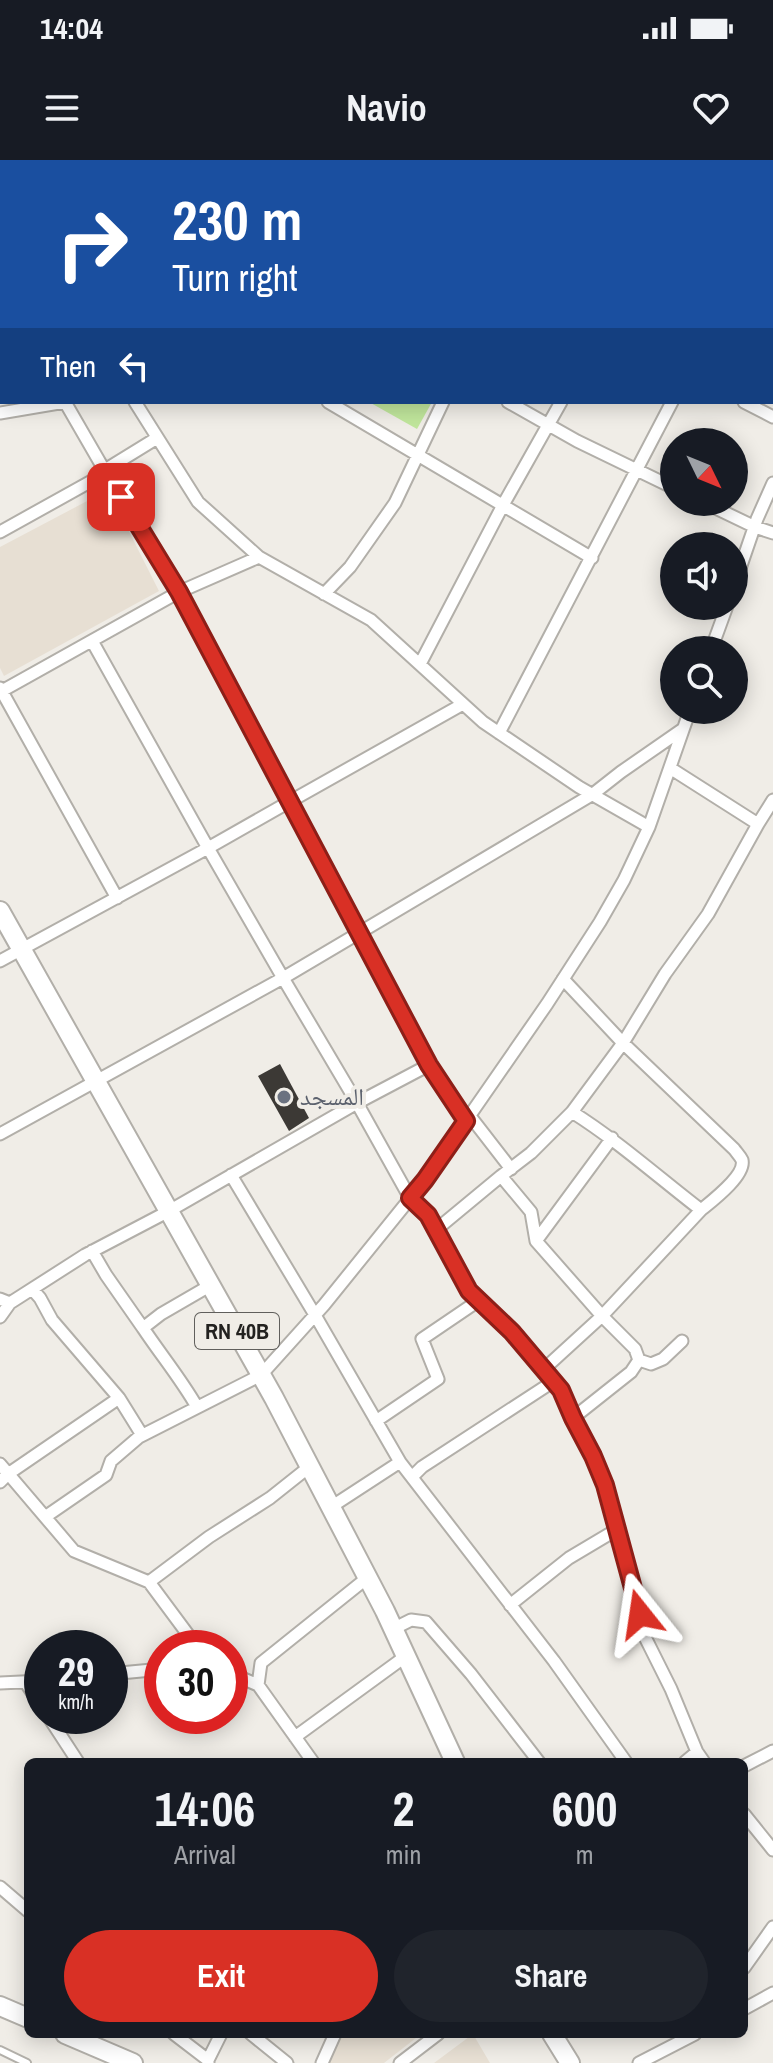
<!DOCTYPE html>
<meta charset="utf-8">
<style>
body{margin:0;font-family:"Archivo Narrow","Noto Naskh Arabic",sans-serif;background:#20242c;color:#f1f3f6;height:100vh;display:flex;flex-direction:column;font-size:30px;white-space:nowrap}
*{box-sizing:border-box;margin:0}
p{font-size:26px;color:#9ea1a6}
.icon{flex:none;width:44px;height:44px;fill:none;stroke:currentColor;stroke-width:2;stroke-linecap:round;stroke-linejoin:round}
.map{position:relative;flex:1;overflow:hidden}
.drawer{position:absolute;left:24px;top:1598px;width:724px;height:280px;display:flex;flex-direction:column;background:#171b24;border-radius:12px;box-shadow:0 4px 20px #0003}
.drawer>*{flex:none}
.hud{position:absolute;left:0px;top:0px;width:774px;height:244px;box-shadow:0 4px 20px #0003;background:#1a4fa0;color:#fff;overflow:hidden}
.needle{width:52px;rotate:133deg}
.buttons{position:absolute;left:660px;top:268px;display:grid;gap:16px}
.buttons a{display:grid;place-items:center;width:88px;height:88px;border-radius:50%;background:#171b24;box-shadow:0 4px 20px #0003;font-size:40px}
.speed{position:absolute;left:24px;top:1470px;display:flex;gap:16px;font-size:40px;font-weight:700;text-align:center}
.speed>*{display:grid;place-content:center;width:104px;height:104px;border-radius:50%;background:#171b24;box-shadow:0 4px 20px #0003;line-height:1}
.speed small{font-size:20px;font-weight:400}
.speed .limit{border:12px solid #d22;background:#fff;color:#111}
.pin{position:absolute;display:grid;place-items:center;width:68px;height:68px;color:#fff;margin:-34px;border-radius:16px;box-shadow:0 4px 12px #0006}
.me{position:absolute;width:88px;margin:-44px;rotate:345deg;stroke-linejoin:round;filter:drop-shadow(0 0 6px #0008)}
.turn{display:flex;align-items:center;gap:28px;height:168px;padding:0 40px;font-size:36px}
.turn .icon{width:104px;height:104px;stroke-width:2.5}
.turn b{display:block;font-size:56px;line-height:68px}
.then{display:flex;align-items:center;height:76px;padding:0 40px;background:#0003;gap:16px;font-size:30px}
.eta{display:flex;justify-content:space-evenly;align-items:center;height:136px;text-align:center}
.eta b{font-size:48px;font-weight:800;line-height:56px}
.action{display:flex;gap:16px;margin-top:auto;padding:16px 40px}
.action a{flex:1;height:92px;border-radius:48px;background:#d93025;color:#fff;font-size:32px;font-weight:800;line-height:92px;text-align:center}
.action a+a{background:#20242c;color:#f1f3f6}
.status{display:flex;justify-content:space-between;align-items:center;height:56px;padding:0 40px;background:#171b24;direction:ltr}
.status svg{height:22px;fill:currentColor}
header{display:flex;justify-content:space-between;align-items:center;height:104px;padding:0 40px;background:#171b24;font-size:36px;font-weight:800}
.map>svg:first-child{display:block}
</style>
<div class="status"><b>14:04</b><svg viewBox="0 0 49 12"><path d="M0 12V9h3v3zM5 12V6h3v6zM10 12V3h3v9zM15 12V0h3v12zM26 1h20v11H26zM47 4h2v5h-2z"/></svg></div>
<header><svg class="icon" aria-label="menu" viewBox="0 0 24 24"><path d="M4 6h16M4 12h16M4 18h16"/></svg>Navio<svg class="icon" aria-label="heart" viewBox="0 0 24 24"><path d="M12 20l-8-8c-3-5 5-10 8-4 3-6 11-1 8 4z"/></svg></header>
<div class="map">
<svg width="773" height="1903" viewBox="0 0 773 1903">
<rect width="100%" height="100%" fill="#f0ede7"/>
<path fill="#e7dfd3" d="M 108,330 L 159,431 L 4,516 L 0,508 L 0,387 Z
M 343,1874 L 421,1874 L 384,1903 L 327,1903 Z
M 473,1874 L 490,1903 L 434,1903 Z"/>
<path fill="#c0e69c" d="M 369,242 L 432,242 L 417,269 Z"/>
<path fill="#3c3935" d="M 280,904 L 309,958 L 289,971 L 258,916 Z"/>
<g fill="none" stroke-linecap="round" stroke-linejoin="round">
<g stroke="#b2afa9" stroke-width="10">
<path id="lane" d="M 0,1890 L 27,1903"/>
</g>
<g stroke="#b2afa9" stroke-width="15">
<path id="street" d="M 28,0 L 28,2
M 150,0 L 151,2
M 263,0 L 263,2
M 371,0 L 371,2
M 488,0 L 488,2
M 593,0 L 593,2
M 706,0 L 707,2
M 385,2 L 395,0
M 772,77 L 773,77
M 0,171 L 2,170
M 135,242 L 198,342 L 259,397 L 371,460 L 483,562 L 579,627 L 649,667
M 328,242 L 592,398
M 508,242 L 577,281 L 674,328
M 744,242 L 773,257
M 0,253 L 65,242 L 106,313
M 105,310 L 157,278
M 703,342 L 755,367 L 773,373
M 0,372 L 106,313 L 179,432 L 0,532
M 259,397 L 179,432 L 289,642 L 463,544
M 734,426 L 757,359 L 773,323
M 324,434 L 350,407 L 395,343 L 443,242
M 711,490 L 727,446
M 420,504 L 503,345 L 561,242
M 0,528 L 117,738
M 499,573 L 672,242
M 670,608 L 758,664 L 708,754 L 665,814 L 623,883 L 734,989 C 737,993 740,996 742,1000 C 746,1015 712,1041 701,1050
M 758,664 L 773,640
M 0,801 L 208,688 L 92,481
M 563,819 L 623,883 L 572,952
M 429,905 L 359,773 L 283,818 L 208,688 L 289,642 L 359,773 L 593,634 L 621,612 L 683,569
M 470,956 L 511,1009
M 466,961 L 429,905 L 357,943 L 410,1038 L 428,1055 L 439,1073 L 469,1131 L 512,1172 L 561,1230 L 573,1258 L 593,1296 L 605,1325 L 616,1370
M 0,974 L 283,818 L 357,943 L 169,1051 L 85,1095 L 10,1143 L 0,1139
M 231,1015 L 315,1155 L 400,1302 L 331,1347
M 501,1016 L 531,993 L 572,952 C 618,981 658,1017 701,1050 L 602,1156 L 635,1189 L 639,1200 L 631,1212 L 573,1258
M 437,1069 L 501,1016 L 531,1052 L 536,1081 L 602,1156 L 544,1209
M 536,1081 L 612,978
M 92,1091 L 106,1115 L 143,1168 L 161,1154 L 211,1125
M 32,1129 L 40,1138 L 52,1160 L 119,1238
M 0,1157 L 10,1143
M 143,1168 C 161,1195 181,1219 197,1247
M 639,1200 L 651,1204 L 663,1199 L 682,1181
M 376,1261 L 438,1219 L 422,1179 L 478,1141
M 400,1302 L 554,1501 L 626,1602
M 0,1304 L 74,1391 L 149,1422
M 412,1317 L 422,1307 L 554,1221
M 0,1322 L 8,1314 L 119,1238 L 142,1275
M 45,1357 L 106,1315 L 111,1301 L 139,1277 L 261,1215 L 324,1145 L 425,1020 L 547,844 L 600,762 L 624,720 L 649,667 L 690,550
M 510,1445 L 569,1398 L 616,1370 L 646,1479 L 671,1529 L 697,1592
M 393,1469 L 411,1460 L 426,1462 L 471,1514 L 539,1602
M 198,1488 L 149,1422 L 209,1377 L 270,1338 L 309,1307
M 230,1513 L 258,1525 L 313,1602
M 110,1514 L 162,1509
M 0,1523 L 42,1521
M 26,1523 L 42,1547
M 258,1525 L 261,1503 L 367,1418
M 48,1556 L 78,1602
M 295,1577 L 406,1496
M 685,1602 L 697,1592 L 704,1602
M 744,1606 L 773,1591
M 744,1654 L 773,1690
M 0,1727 L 28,1751
M 744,1808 L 773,1767
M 744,1849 L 773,1833
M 174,1874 L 208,1900 L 208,1903
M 251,1874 L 287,1903
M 208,1900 L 221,1874
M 322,1903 L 335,1874
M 400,1903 L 438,1874
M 639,1903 L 695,1874"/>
</g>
<g stroke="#b2afa9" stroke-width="22">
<path id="primary" d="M 0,751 L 274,1238 L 385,1451 L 455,1602
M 0,1846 L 28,1858
M 65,1874 L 133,1903
M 552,1874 L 570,1903"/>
</g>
<use href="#lane" stroke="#fff" stroke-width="6"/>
<use href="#street" stroke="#fff" stroke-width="11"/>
<use href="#primary" stroke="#fff" stroke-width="18"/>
</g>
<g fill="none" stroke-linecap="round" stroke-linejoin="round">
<g stroke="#8d1f18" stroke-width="20">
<path id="route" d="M 121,337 L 179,432 L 429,905 L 466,961 L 425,1020 L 410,1038 L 428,1055 L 469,1131 L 512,1172 L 561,1230 L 573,1258 L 593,1296 L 605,1325 L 640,1454"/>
</g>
<use href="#route" stroke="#d93025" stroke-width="14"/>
</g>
<circle fill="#6b7280" stroke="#f0ede7" stroke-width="3" cx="284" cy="937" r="8"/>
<g text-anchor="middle" stroke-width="8" stroke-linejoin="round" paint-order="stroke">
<rect fill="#f0ede7" stroke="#605f5c" stroke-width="2" x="195" y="1153" width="84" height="36" rx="6"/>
<g font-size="22" font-weight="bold" fill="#232220">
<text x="237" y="1179">RN 40B</text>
</g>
<g font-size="24" fill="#5b616d" stroke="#f0ede7" text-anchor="start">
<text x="300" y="945">المسجد</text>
</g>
</g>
</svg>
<div class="buttons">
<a><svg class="needle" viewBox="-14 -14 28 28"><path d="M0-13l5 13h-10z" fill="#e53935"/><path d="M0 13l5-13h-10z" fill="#9ea1a6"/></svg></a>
<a><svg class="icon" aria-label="sound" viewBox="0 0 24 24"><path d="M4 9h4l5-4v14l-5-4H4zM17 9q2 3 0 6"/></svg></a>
<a><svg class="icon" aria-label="search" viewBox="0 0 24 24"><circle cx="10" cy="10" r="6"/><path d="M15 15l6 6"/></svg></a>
</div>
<div class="speed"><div>29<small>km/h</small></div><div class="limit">30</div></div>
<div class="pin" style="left:121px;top:337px;background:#d93025"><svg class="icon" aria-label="arrive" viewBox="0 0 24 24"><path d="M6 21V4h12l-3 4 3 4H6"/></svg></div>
<svg class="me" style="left:640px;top:1454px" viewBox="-20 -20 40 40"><path d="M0-17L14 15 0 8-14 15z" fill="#d93025" stroke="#fff" stroke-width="4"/></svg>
<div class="hud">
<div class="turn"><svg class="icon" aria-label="right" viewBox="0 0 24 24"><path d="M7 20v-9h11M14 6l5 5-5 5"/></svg><div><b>230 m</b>Turn right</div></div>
<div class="then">Then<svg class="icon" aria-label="left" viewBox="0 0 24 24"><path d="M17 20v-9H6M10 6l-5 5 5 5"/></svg></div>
</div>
<section class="drawer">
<div class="eta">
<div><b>14:06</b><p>Arrival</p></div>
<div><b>2</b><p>min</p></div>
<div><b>600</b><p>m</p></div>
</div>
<div class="action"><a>Exit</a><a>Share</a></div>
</section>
</div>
